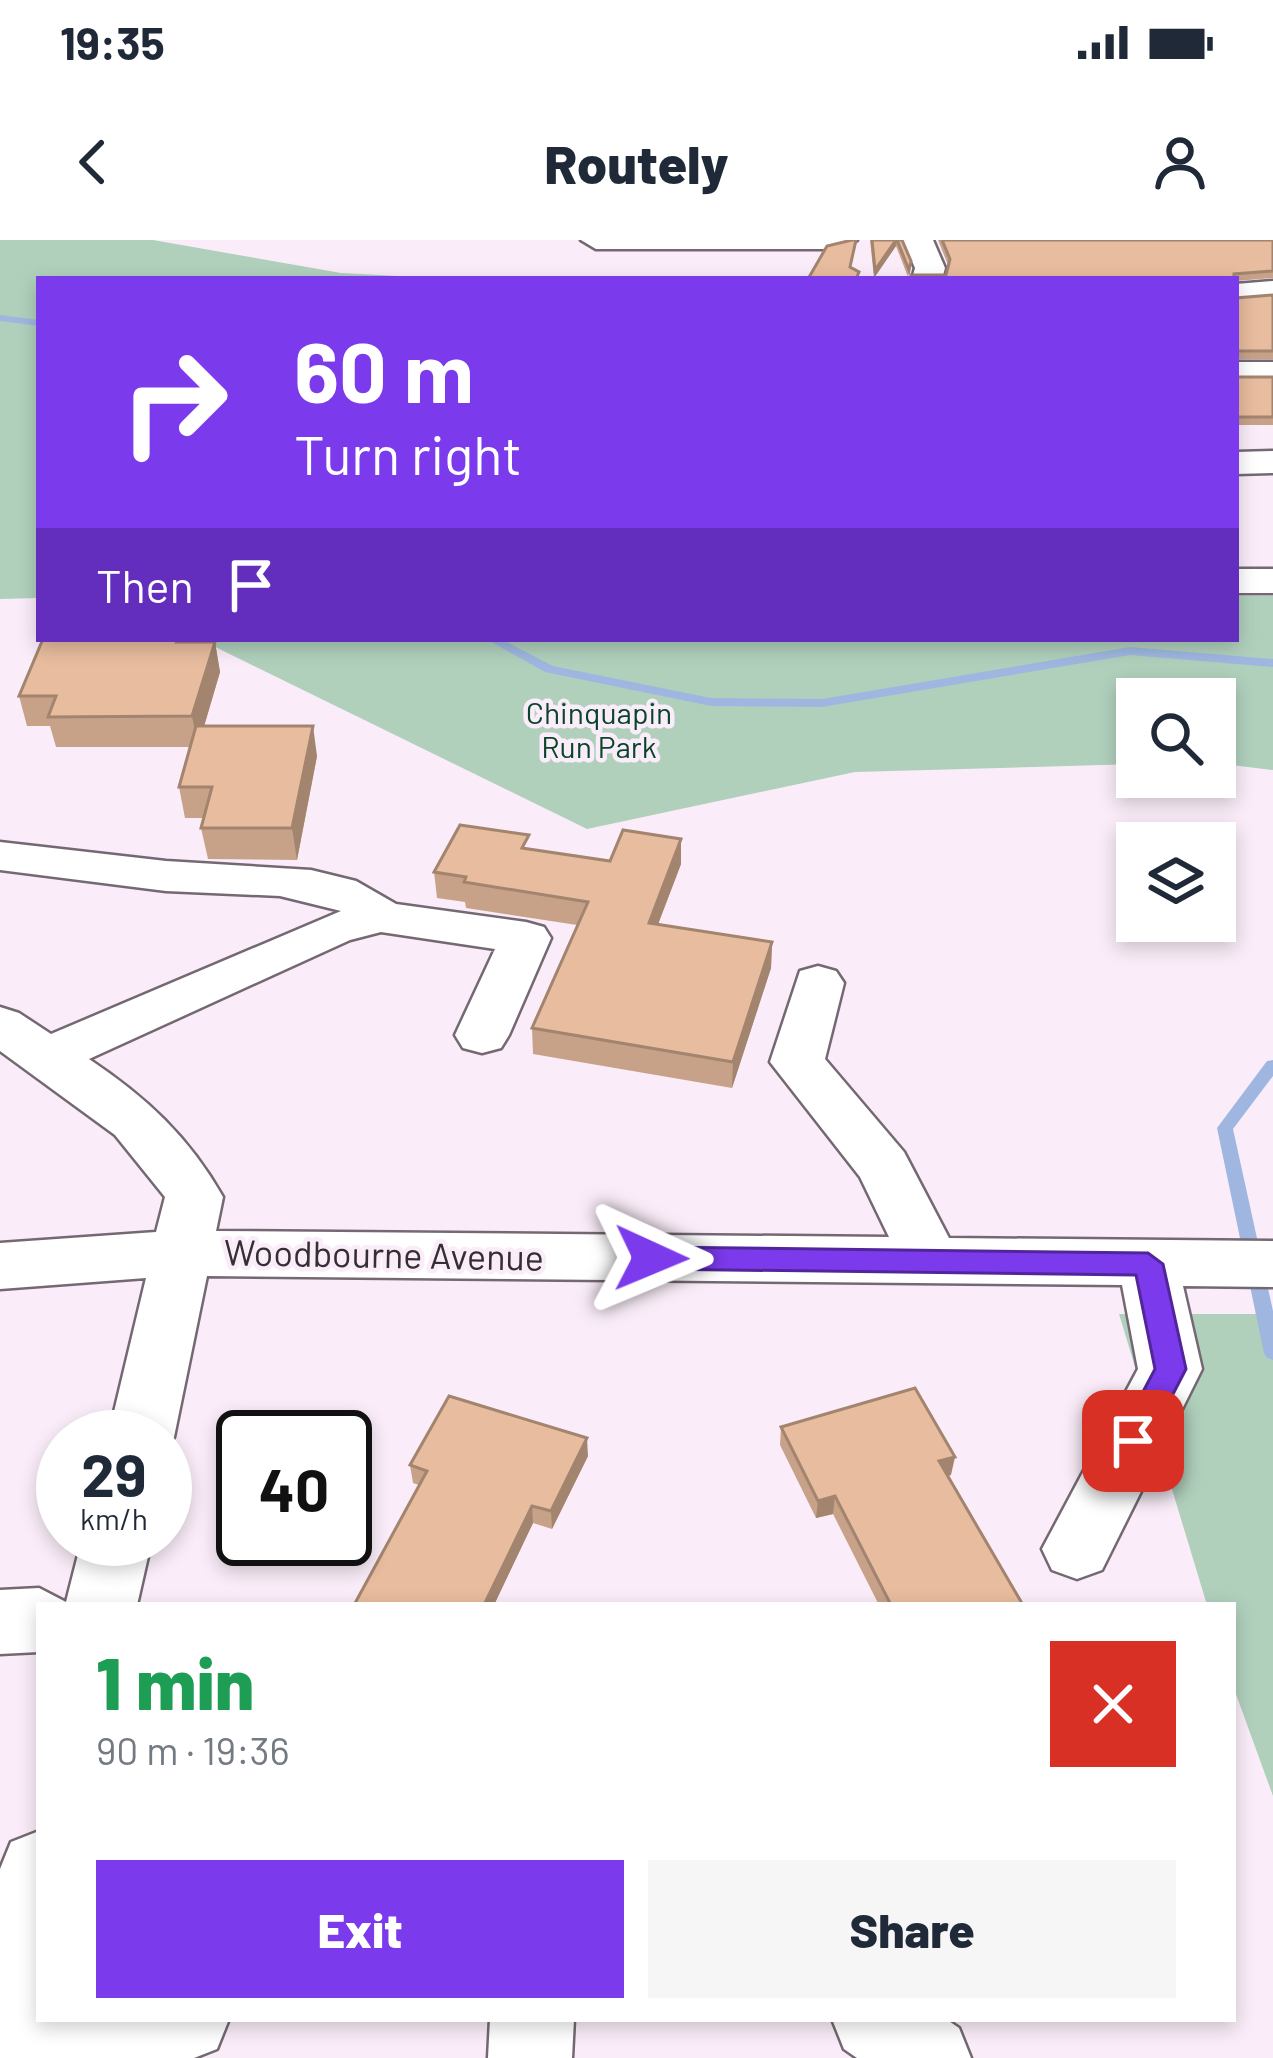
<!DOCTYPE html>
<meta charset="utf-8">
<style>
body{margin:0;font-family:Barlow,sans-serif;background:#f6f6f7;color:#1f2937;height:100vh;display:flex;flex-direction:column;font-size:45px;white-space:nowrap}
*{box-sizing:border-box;margin:0}
p{font-size:39px;color:#747a83}
.icon{flex:none;width:66px;height:66px;fill:none;stroke:currentColor;stroke-width:2;stroke-linecap:round;stroke-linejoin:round}
.map{position:relative;flex:1;overflow:hidden}
.panel{position:absolute;left:36px;top:1362px;width:1200px;height:420px;display:flex;flex-direction:column;background:#fff;border-radius:0px;box-shadow:0 6px 18px #0003}
.panel>*{flex:none}
.banner{position:absolute;left:36px;top:36px;width:1203px;height:366px;border-radius:0px;box-shadow:0 6px 18px #0003;background:#7c3aed;color:#fff;overflow:hidden}
.fabs{position:absolute;left:1116px;top:438px;display:grid;gap:24px}
.fabs a{display:grid;place-items:center;width:120px;height:120px;border-radius:0px;background:#fff;box-shadow:0 6px 18px #0003;font-size:60px}
.speed{position:absolute;left:36px;top:1170px;display:flex;gap:24px;font-size:60px;font-weight:700;text-align:center}
.speed>*{display:grid;place-content:center;width:156px;height:156px;border-radius:50%;background:#fff;box-shadow:0 6px 18px #0003;line-height:1}
.speed small{font-size:30px;font-weight:400}
.speed .limit{border:6px solid #111;border-radius:18px;background:#fff;color:#111}
.pin{position:absolute;display:grid;place-items:center;width:102px;height:102px;color:#fff;margin:-51px;border-radius:24px;box-shadow:0 6px 18px #0006}
.me{position:absolute;width:132px;margin:-66px;rotate:91deg;stroke-linejoin:round;filter:drop-shadow(0 0 9px #0008)}
.turn{display:flex;align-items:center;gap:42px;height:252px;padding:0 60px;font-size:54px}
.turn .icon{width:156px;height:156px;stroke-width:2.5}
.turn b{display:block;font-size:84px;line-height:102px}
.then{display:flex;align-items:center;height:114px;padding:0 60px;background:#0003;gap:24px;font-size:45px}
.round{display:grid;place-items:center;flex:none;width:126px;height:126px;border-radius:0px;background:#f6f6f7}
.headline{display:flex;align-items:center;justify-content:space-between;height:204px;padding:0 60px}
h1{font-size:72px;font-weight:800;line-height:90px;color:#1e9e55}
.action{display:flex;gap:24px;margin-top:auto;padding:24px 60px}
.action a{flex:1;height:138px;border-radius:0px;background:#7c3aed;color:#fff;font-size:48px;font-weight:800;line-height:138px;text-align:center}
.action a+a{background:#f6f6f7;color:#1f2937}
.status{display:flex;justify-content:space-between;align-items:center;height:84px;padding:0 60px;background:#fff;direction:ltr}
.status svg{height:33px;fill:currentColor}
header{display:flex;justify-content:space-between;align-items:center;height:156px;padding:0 60px;background:#fff;font-size:54px;font-weight:800}
.map>svg:first-child{display:block}
</style>
<div class="status"><b>19:35</b><svg viewBox="0 0 49 12"><path d="M0 12V9h3v3zM5 12V6h3v6zM10 12V3h3v9zM15 12V0h3v12zM26 1h20v11H26zM47 4h2v5h-2z"/></svg></div>
<header><svg class="icon" aria-label="back" viewBox="0 0 24 24"><path d="M15 5l-7 7 7 7"/></svg>Routely<svg class="icon" aria-label="person" viewBox="0 0 24 24"><circle cx="12" cy="8" r="4"/><path d="M4 21q1-7 8-7t8 7"/></svg></header>
<div class="map">
<svg width="1273" height="1818" viewBox="0 0 1273 1818">
<rect width="100%" height="100%" fill="#faedf9"/>
<path fill="#b0d0bc" d="M 0,0 L 153,0 L 341,33 L 456,39 L 39,39 L 39,358 L 0,359 Z
M 1236,356 L 1273,356 L 1273,530 L 1215,523 L 1215,459 L 1137,459 L 1137,524 L 855,532 L 587,589 L 199,399 L 1236,399 Z
M 1119,1074 L 1273,1074 L 1273,1556 L 1233,1446 L 1233,1365 L 1207,1365 Z"/>
<g fill="none" stroke-linecap="round" stroke-linejoin="round">
<path fill="#9fb7e0" fill-rule="evenodd" d="M 0,75 L 39,80 L 39,86 L 0,81 Z
M 486,399 L 501,399 L 553,426 L 711,458 L 822,459 L 1130,407 L 1273,419 L 1273,427 L 1130,415 L 822,467 L 711,466 L 545,432 Z
M 1273,820 L 1273,836 L 1233,889 L 1273,1071 L 1273,1120 L 1267,1118 L 1264,1113 L 1217,888 L 1267,821 Z"/>
<g stroke="#746973" stroke-width="5">
<path id="minor" d="M 581,0 L 857,0 L 842,9 L 596,9 Z
M 903,0 L 933,0 L 945,28 L 942,39 L 912,39 L 915,28 Z
M 1273,41 L 1273,59 L 1236,62 L 1236,44 Z
M 1236,122 L 1273,122 L 1273,142 L 1236,142 Z
M 1273,211 L 1273,233 L 1236,234 L 1236,212 Z
M 1236,329 L 1273,329 L 1273,353 L 1236,353 Z
M 0,602 L 166,621 L 311,630 L 356,641 L 396,664 L 526,682 L 544,687 L 551,698 L 509,795 L 501,808 L 482,813 L 463,808 L 455,795 L 495,709 L 381,692 L 350,700 L 89,819 C 146,857 189,897 223,957 L 216,991 L 889,997 L 860,937 L 770,822 L 800,731 L 818,726 L 836,731 L 844,743 L 825,819 L 904,912 L 949,998 L 1273,1001 L 1273,1047 L 1183,1046 L 1202,1129 L 1102,1330 L 1077,1339 L 1052,1330 L 1042,1309 L 1138,1129 L 1122,1045 L 207,1036 L 174,1197 L 165,1215 L 165,1197 L 108,1197 L 146,1038 L 0,1049 L 0,1003 L 156,992 L 165,957 L 115,895 L 0,811 L 0,767 L 19,773 L 51,794 L 341,671 L 280,656 L 166,651 L 0,630 Z
M 82,1299 L 152,1299 L 137,1365 L 39,1365 L 39,1412 L 0,1414 L 0,1350 L 39,1348 L 66,1362 Z
M 39,1591 L 39,1779 L 229,1779 L 217,1809 L 194,1818 L 0,1818 L 0,1629 L 11,1602 Z
M 490,1779 L 574,1779 L 572,1818 L 488,1818 Z
M 832,1779 L 946,1779 L 959,1788 L 971,1818 L 857,1818 L 844,1809 Z"/>
</g>
<use href="#minor" fill="#fff" fill-rule="evenodd"/>
</g>
<path fill="#c8a288" d="M 870,0 L 902,0 L 910,28 L 908,37 L 896,6 L 874,38 Z
M 938,0 L 1273,0 L 1273,38 L 1236,41 L 1236,39 L 911,39 L 911,35 L 946,35 L 948,25 Z
M 1273,55 L 1273,119 L 1236,119 L 1236,58 Z
M 1236,137 L 1273,137 L 1273,185 L 1236,185 Z
M 43,399 L 187,399 L 188,402 L 215,402 L 220,432 L 204,486 L 317,516 L 297,620 L 208,619 L 201,588 L 204,578 L 185,578 L 179,547 L 190,507 L 56,507 L 50,486 L 27,486 L 19,456 Z
M 681,599 L 681,624 L 658,684 L 772,702 L 771,728 L 732,848 L 533,814 L 532,788 L 577,685 L 466,668 L 465,662 L 437,658 L 434,632 L 530,609 L 610,621 Z
M 781,1187 L 951,1235 L 947,1236 L 1023,1365 L 879,1365 L 833,1274 L 816,1278 L 780,1205 Z
M 588,1216 L 552,1289 L 533,1283 L 494,1365 L 354,1365 L 419,1245 L 413,1243 L 410,1225 Z"/>
<path fill="#a2846f" d="M 897,0 L 896,6 L 874,38 L 875,30 Z
M 215,402 L 220,432 L 198,507 L 192,476 Z
M 313,486 L 317,516 L 297,620 L 292,588 Z
M 681,599 L 681,624 L 649,708 L 649,683 Z
M 772,702 L 771,728 L 732,848 L 733,822 Z
M 587,1198 L 588,1216 L 552,1289 L 551,1271 Z
M 955,1217 L 951,1235 L 935,1239 L 939,1221 Z
M 835,1256 L 833,1274 L 816,1278 L 818,1261 Z
M 532,1266 L 533,1283 L 494,1365 L 484,1365 Z"/>
<path fill="#e8bc9e" stroke="#a2846f" stroke-width="3" d="M 852,0 L 856,0 L 850,27 L 859,32 L 856,39 L 808,39 L 827,6 Z
M 872,0 L 896,0 L 875,30 Z
M 897,0 L 902,0 L 911,21 L 909,30 Z
M 942,0 L 1273,0 L 1273,31 L 1234,34 L 1234,39 L 912,39 L 911,35 L 946,35 L 950,19 Z
M 1273,55 L 1273,111 L 1236,111 L 1236,58 Z
M 1236,137 L 1273,137 L 1273,177 L 1236,177 Z
M 43,399 L 179,399 L 177,402 L 215,402 L 192,476 L 48,477 L 56,456 L 19,456 Z
M 196,486 L 313,486 L 292,588 L 201,588 L 212,547 L 179,547 Z
M 460,585 L 529,595 L 522,608 L 610,621 L 623,590 L 681,599 L 649,683 L 772,702 L 733,822 L 532,788 L 588,662 L 464,642 L 466,637 L 434,632 Z
M 915,1148 L 955,1217 L 939,1221 L 1023,1365 L 891,1365 L 835,1256 L 818,1261 L 781,1187 Z
M 449,1156 L 587,1198 L 551,1271 L 532,1266 L 484,1365 L 354,1365 L 427,1231 L 410,1225 Z"/>
<path fill="#7c3aed" stroke="#51269a" stroke-width="3" d="M 651,1007 L 1148,1013 L 1163,1024 L 1186,1129 L 1144,1210 L 1133,1214 L 1117,1201 L 1155,1129 L 1136,1035 L 651,1029 L 636,1018 Z"/>
<g text-anchor="middle" stroke-width="9" stroke-linejoin="round" paint-order="stroke">
<g font-size="30" fill="#0a452a" stroke="#faedf9">
<text x="599" y="484">Chinquapin<tspan x="599" dy="34">Run Park</tspan></text>
</g>
<g font-size="36" fill="#342f33" stroke="#faedf9">
<text transform="translate(384 1015) rotate(1)" y="13">Woodbourne Avenue</text>
</g>
</g>
</svg>
<div class="fabs">
<a><svg class="icon" aria-label="search" viewBox="0 0 24 24"><circle cx="10" cy="10" r="6"/><path d="M15 15l6 6"/></svg></a>
<a><svg class="icon" aria-label="layers" viewBox="0 0 24 24"><path d="M12 4l9 5-9 5-9-5zM3 14l9 5 9-5"/></svg></a>
</div>
<div class="speed"><div>29<small>km/h</small></div><div class="limit">40</div></div>
<div class="pin" style="left:1133px;top:1201px;background:#d93025"><svg class="icon" aria-label="arrive" viewBox="0 0 24 24"><path d="M6 21V4h12l-3 4 3 4H6"/></svg></div>
<svg class="me" style="left:651px;top:1018px" viewBox="-20 -20 40 40"><path d="M0-17L14 15 0 8-14 15z" fill="#7c3aed" stroke="#fff" stroke-width="4"/></svg>
<div class="banner">
<div class="turn"><svg class="icon" aria-label="right" viewBox="0 0 24 24"><path d="M7 20v-9h11M14 6l5 5-5 5"/></svg><div><b>60 m</b>Turn right</div></div>
<div class="then">Then<svg class="icon" aria-label="arrive" viewBox="0 0 24 24"><path d="M6 21V4h12l-3 4 3 4H6"/></svg></div>
</div>
<section class="panel">
<div class="headline"><div><h1>1 min</h1><p>90 m · 19:36</p></div><a class="round" style="background:#d93025;color:#fff"><svg class="icon" aria-label="close" viewBox="0 0 24 24"><path d="M6 6l12 12M18 6L6 18"/></svg></a></div>
<div class="action"><a>Exit</a><a>Share</a></div>
</section>
</div>
